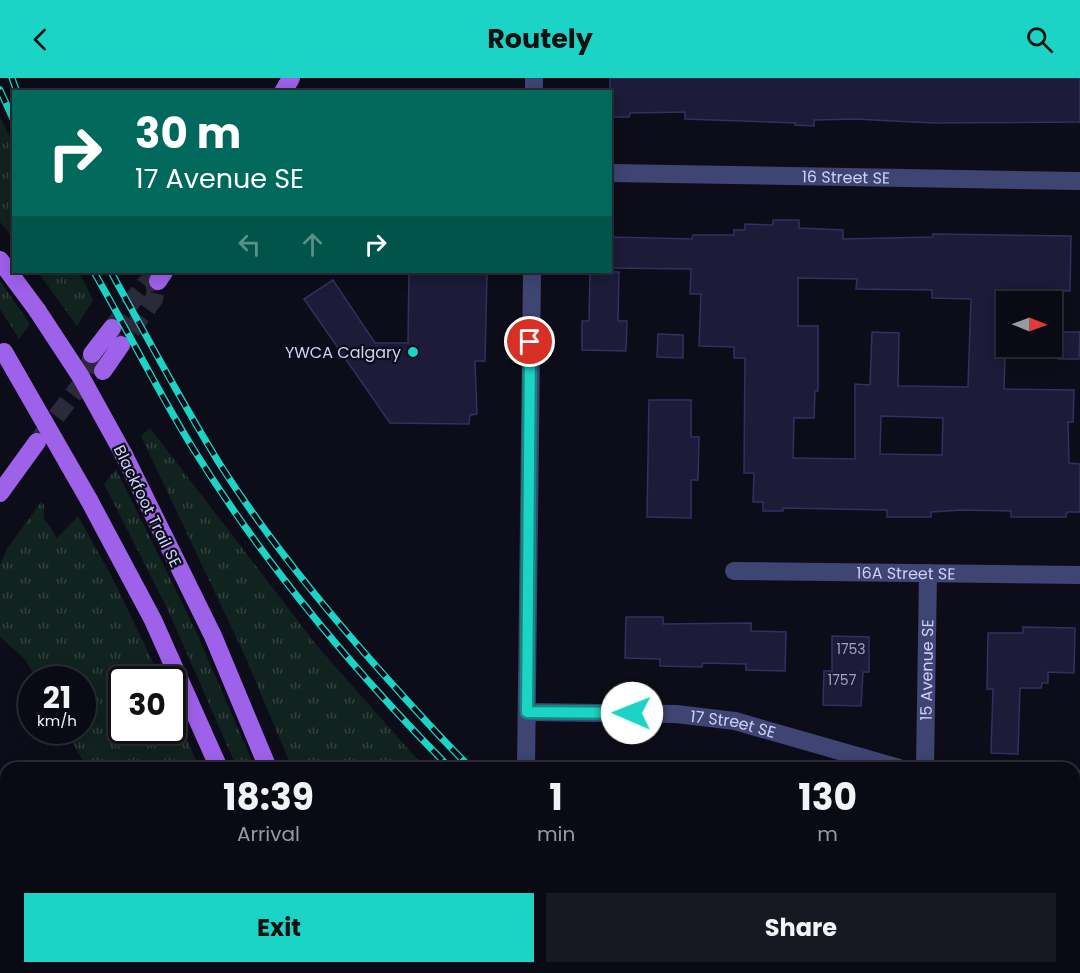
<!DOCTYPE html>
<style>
body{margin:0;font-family:Poppins,sans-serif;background:#181822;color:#f1f3f6;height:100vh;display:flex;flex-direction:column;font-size:22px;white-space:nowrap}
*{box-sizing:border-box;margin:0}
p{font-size:20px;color:#999aa0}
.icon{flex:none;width:33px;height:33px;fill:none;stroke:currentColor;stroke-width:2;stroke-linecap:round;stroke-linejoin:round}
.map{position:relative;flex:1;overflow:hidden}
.panel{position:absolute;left:0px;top:684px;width:1080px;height:212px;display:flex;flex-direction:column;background:#0a0a14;border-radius:18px 18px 0 0;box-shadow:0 3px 15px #0003,0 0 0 2px #2a2b34}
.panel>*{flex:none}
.hud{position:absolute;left:12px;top:12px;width:600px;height:183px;border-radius:0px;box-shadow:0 3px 15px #0003,0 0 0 2px #2a2b34;background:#00695c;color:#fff;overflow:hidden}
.needle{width:39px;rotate:91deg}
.tools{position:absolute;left:996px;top:213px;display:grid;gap:12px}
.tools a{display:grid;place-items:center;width:66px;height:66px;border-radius:0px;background:#0a0a14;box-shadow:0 3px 15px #0003,0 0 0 2px #2a2b34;font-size:30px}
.speed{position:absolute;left:18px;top:588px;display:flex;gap:12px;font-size:30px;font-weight:700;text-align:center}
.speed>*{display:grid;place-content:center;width:78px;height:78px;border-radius:50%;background:#0a0a14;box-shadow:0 3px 15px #0003,0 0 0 2px #2a2b34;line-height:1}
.speed small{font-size:15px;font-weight:400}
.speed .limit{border:3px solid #111;border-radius:9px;background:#fff;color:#111}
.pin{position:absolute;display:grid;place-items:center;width:51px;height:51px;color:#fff;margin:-26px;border:3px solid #fff;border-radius:50%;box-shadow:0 2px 6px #0007}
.me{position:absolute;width:66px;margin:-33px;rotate:271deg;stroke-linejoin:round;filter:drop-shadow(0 0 4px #0008)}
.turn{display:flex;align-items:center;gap:21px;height:126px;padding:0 24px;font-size:27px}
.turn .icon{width:78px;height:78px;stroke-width:2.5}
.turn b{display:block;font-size:42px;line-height:51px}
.lanes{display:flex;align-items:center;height:57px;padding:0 24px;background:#0003;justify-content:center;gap:30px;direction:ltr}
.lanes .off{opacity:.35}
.eta{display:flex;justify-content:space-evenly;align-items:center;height:102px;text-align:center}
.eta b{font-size:36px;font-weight:700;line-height:42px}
.cta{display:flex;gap:12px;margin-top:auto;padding:12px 24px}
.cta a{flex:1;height:69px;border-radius:0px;background:#1cd4c5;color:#111;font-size:24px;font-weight:700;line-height:69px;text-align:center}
.cta a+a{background:#181822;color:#f1f3f6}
header{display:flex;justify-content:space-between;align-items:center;height:78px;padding:0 24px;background:#1cd4c5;color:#111;font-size:27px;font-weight:700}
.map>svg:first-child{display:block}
</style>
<header><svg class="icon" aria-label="back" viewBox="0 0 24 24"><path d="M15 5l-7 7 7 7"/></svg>Routely<svg class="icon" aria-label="search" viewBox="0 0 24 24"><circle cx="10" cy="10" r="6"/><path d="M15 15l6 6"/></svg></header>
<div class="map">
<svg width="1080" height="895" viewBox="0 0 1080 895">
<defs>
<pattern id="grass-tufts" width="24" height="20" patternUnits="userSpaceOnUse" patternTransform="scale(1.5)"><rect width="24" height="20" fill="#11231f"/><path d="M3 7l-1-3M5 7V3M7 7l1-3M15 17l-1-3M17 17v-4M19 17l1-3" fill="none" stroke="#324240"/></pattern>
</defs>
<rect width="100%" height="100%" fill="#0d0d1a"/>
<path fill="url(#grass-tufts)" d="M 0,39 L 13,65 L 13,160 L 0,144 Z
M 38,194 L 79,194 L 93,222 L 77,248 Z
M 0,203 L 30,246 L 19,261 L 0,231 Z
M 150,350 L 318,569 L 425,690 L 292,690 L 245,578 L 141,358 Z
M 116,391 L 195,551 L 255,690 L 237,690 L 168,532 L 104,406 Z
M 41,424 L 44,427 L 44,440 L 57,460 L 78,438 L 114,503 L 161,601 L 122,602 L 122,652 L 172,652 L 173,628 L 199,690 L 87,690 L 66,653 L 82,652 L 82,602 L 37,601 L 24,580 L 0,559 L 0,487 L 7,471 Z
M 194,890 L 276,890 L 278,895 L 197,895 Z
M 365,890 L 498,890 L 498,895 L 367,895 Z"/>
<path fill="#1c1b38" stroke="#313061" stroke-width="1.5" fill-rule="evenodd" d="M 610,0 L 1080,0 L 1080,44 L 933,45 L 854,41 L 814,42 L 814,48 L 795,47 L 796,45 L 685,41 L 685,34 L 630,35 L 629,39 L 610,39 Z
M 773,142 L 799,142 L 799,150 L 843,152 L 843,161 L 933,159 L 933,156 L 1071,158 L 1070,213 L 1025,212 L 1025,219 L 1007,219 L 1004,311 L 1074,312 L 1073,344 L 1068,344 L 1069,385 L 1080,386 L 1080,434 L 1067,434 L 1066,439 L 1011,439 L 1011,433 L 962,432 L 931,434 L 931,439 L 887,439 L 887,432 L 783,430 L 783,433 L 763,433 L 763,424 L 753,424 L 754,395 L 744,395 L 745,280 L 734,280 L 734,269 L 699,268 L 701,216 L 690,216 L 691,191 L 610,190 L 610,159 L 692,161 L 693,157 L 734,157 L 734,152 L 745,152 L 745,146 L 773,147 ZM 798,200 L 857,201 L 856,211 L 932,212 L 932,220 L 971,221 L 968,309 L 898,308 L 899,255 L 872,254 L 870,307 L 855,306 L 855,381 L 793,380 L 794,340 L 814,340 L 815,313 L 818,313 L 818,248 L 798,248 ZM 881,338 L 943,340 L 942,377 L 880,376 Z
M 409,194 L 487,194 L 485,283 L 475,283 L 477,336 L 470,337 L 469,346 L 390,345 L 304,221 L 333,202 L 375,265 L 408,265 Z
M 590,194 L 619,194 L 618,243 L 627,243 L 626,273 L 582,272 L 582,243 L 589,243 Z
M 1059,254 L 1080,254 L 1079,281 L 1058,281 Z
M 658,256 L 683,257 L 683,280 L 657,279 Z
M 649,322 L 691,322 L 691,359 L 699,359 L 698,402 L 691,402 L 691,440 L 647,439 Z
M 626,539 L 663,539 L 663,546 L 751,545 L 751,553 L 786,554 L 785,593 L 746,592 L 746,586 L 703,585 L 702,589 L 660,588 L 660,581 L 625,580 Z
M 1023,549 L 1075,550 L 1074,595 L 1048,594 L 1048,605 L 1042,605 L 1041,610 L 1020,610 L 1018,676 L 991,675 L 993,611 L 987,611 L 988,555 L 1023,555 Z
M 832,558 L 869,559 L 869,594 L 863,594 L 861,628 L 823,627 L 824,593 L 832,593 Z"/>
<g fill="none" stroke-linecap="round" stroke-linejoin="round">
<path stroke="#2a2a3b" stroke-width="18" stroke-dasharray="18 9" stroke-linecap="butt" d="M 112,250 L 145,206 L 158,203 L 154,221 L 121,267
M 40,360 L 87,298 L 92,276"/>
<g stroke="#3e4573" stroke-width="18">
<path d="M 534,14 L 534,0"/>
<path id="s1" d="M 610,95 L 1080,103"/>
<path id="s2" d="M 734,493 L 1080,497"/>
<path id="s3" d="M 527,634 L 676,636 L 735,643 L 899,690"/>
<path d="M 526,690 L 532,194"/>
<path id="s4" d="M 925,690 L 928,495"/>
<path d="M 1074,701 L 1080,701"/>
<path d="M 523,895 L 523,890"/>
</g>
<path stroke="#9e61ea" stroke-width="18" d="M 283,14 L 291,0
M 0,182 L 37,232
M 158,203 L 164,194
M 92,276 L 112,250
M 103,293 L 121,267
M 124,377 L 213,558 L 268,690
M 0,415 L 37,364
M 89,422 L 153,542 L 219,690
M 293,890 L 295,895
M 340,890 L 341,895"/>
<g stroke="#1cd4c5" stroke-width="7">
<path id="rail" d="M 12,0 L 17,14
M 0,12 L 14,43
M 94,194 C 128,253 158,314 194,372 C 266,488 354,593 450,690
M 111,194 C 147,259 182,325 221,388 C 269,463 325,531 384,597 C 412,628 441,661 471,690
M 676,890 L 683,895
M 700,890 L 706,895"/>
</g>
<use href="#rail" stroke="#0d0d1a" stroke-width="4.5" stroke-dasharray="14" stroke-linecap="butt"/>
<path stroke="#9e61ea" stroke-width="18" d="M 37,232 L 81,299 L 124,377
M 4,274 L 89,422"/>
</g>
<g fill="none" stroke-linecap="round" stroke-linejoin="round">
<g stroke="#128a80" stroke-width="15">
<path id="route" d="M 530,264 L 527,634 L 632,635"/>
</g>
<use href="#route" stroke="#1cd4c5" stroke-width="10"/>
</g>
<circle fill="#1cd4c5" stroke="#0d0d1a" stroke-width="2" cx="413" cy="274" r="6"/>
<g text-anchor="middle" stroke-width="4.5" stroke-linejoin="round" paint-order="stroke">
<g font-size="14" fill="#a0a2c8">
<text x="851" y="576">1753</text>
<text x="842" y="607">1757</text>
</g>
<g font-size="16" fill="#cccff8" stroke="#0d0d1a">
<text dy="6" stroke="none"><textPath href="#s1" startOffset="236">16 Street SE</textPath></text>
<text transform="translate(148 428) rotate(64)" y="6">Blackfoot Trail SE</text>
<text dy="6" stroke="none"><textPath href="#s2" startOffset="172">16A Street SE</textPath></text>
<text dy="6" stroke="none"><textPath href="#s4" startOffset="98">15 Avenue SE</textPath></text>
<text dy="6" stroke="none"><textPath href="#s3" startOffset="207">17 Street SE</textPath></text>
</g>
<g font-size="16" fill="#cccff8" stroke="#0d0d1a" text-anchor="end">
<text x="401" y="280">YWCA Calgary</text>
</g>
</g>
</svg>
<div class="tools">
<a><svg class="needle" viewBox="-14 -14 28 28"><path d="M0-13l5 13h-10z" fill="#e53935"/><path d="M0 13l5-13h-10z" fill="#999aa0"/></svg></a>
</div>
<div class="speed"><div>21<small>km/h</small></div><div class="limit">30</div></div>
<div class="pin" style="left:530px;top:264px;background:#d93025"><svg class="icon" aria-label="arrive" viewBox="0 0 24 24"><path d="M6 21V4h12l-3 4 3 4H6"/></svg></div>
<svg class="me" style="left:632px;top:635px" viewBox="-20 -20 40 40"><circle r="19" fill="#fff"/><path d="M0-13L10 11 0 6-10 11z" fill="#1cd4c5"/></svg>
<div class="hud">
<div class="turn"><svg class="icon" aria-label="right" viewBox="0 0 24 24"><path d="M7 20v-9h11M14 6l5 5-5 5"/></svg><div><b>30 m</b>17 Avenue SE</div></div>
<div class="lanes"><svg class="icon off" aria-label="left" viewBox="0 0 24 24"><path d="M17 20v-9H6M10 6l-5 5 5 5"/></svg><svg class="icon off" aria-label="ahead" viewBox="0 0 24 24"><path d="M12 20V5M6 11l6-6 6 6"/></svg><svg class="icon" aria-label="right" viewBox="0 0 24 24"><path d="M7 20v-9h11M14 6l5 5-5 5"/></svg></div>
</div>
<section class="panel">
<div class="eta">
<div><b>18:39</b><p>Arrival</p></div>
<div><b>1</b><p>min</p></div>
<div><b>130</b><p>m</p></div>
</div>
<div class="cta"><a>Exit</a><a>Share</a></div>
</section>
</div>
